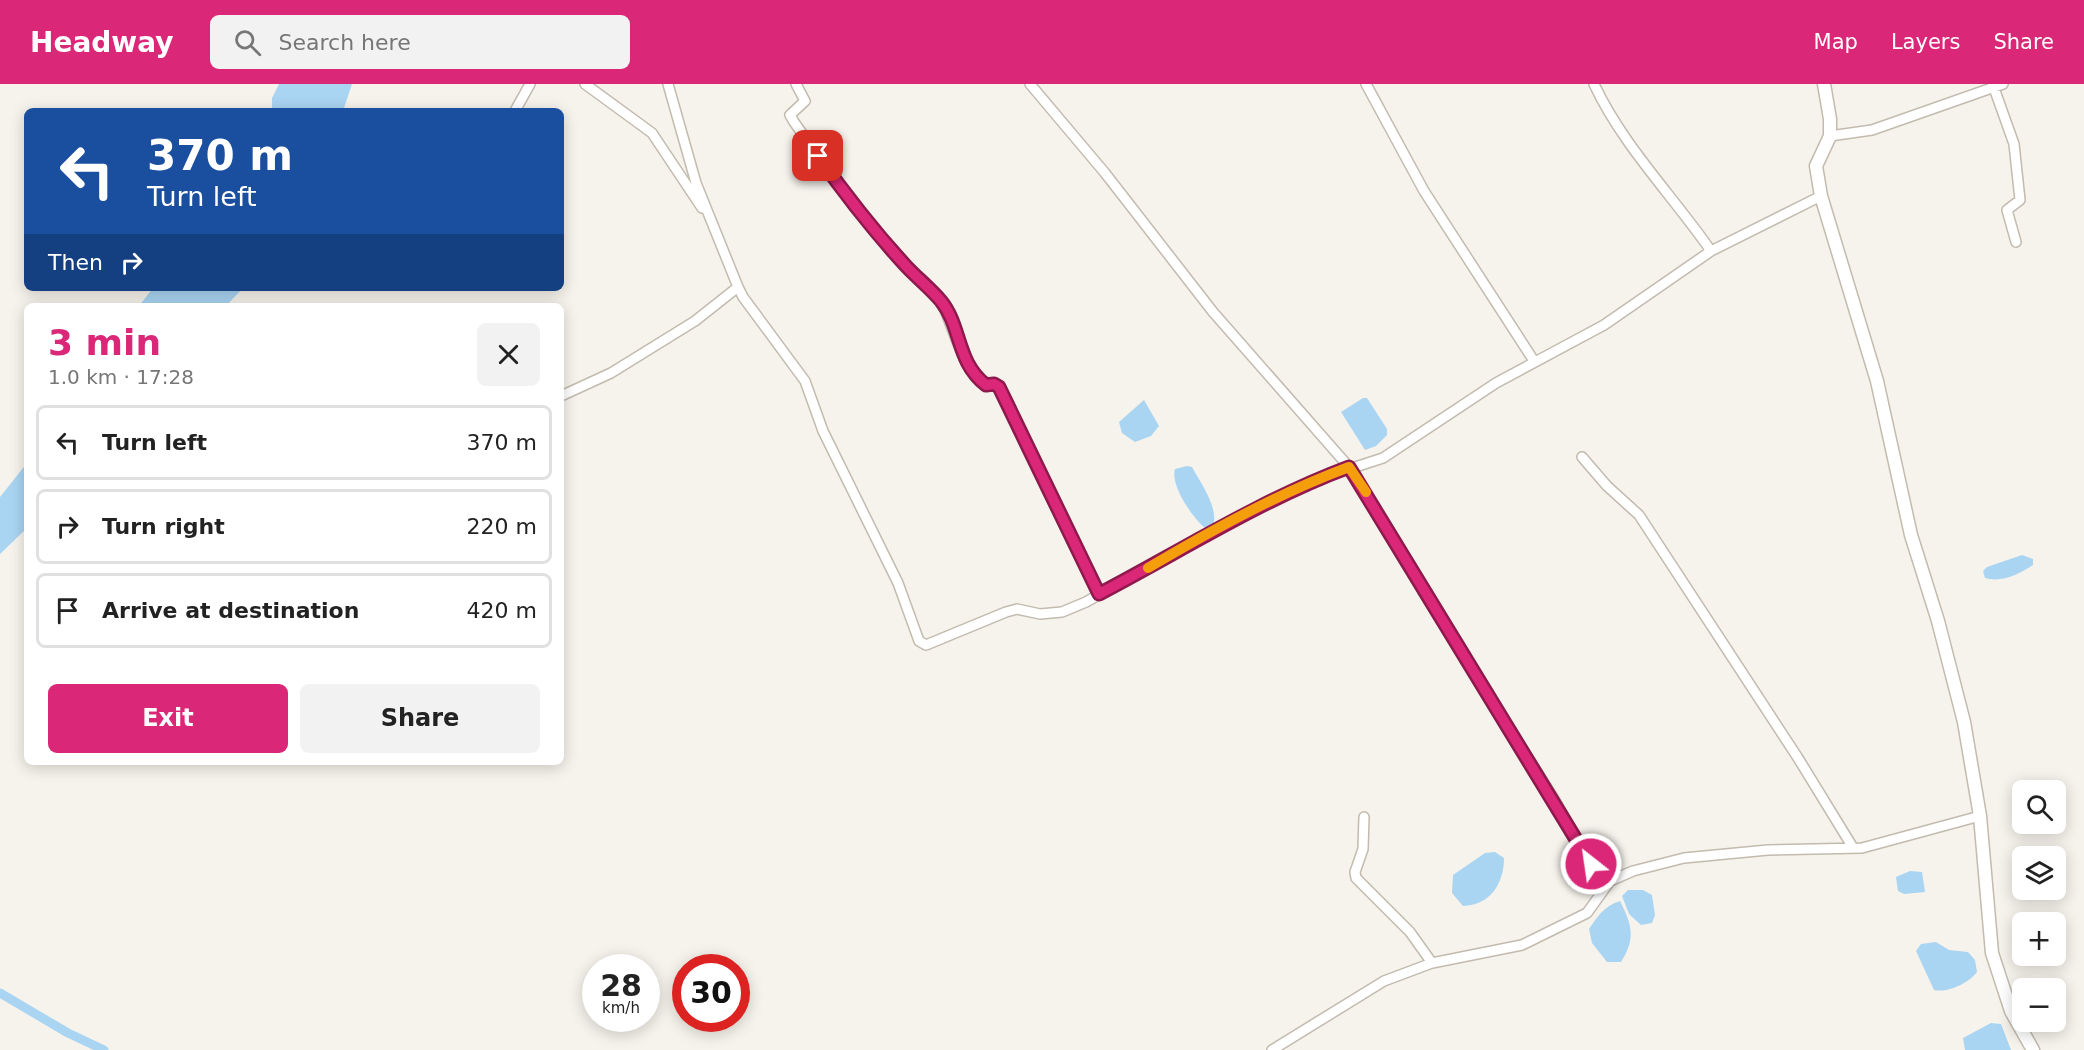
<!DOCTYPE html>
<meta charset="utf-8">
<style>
body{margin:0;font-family:"DejaVu Sans",sans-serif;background:#f2f2f2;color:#222;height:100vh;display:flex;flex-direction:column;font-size:22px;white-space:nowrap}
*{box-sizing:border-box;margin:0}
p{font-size:20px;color:#767676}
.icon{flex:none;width:33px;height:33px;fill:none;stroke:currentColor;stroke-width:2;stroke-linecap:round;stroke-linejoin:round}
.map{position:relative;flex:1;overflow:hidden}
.sheet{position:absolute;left:24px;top:219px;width:540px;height:462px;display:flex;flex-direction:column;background:#fff;border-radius:9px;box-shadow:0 3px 15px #0003}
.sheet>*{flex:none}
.guide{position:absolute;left:24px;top:24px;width:540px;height:183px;border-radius:9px;box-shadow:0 3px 15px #0003;background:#1a4fa0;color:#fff;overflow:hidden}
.controls{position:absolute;left:2012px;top:696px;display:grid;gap:12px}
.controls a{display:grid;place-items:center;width:54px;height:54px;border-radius:9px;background:#fff;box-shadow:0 3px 15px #0003;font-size:30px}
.speed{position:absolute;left:582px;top:870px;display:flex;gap:12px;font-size:30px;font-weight:700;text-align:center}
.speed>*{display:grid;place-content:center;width:78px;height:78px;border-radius:50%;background:#fff;box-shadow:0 3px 15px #0003;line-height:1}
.speed small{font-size:15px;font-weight:400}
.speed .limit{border:9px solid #d22;background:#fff;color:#111}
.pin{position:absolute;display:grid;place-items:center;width:51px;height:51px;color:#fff;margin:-26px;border-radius:12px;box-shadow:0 3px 9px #0006}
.me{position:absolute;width:66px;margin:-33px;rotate:330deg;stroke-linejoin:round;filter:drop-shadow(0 0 4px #0008)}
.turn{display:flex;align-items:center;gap:21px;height:126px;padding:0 24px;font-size:27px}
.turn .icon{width:78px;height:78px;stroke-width:2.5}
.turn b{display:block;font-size:42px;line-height:51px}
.then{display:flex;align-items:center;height:57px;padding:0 24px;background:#0003;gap:12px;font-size:22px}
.round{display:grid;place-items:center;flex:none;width:63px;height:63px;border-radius:9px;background:#f2f2f2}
.head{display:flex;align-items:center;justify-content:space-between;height:102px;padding:0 24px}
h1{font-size:36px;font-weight:800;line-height:45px;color:#db2777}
.cta{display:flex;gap:12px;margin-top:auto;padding:12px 24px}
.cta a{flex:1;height:69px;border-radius:9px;background:#db2777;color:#fff;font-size:24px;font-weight:800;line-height:69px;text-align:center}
.cta a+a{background:#f2f2f2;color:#222}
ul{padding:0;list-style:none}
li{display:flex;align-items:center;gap:18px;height:75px;margin:0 12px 9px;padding:0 12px;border:3px solid #e0e0e0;border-radius:9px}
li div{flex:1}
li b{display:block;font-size:22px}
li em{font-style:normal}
header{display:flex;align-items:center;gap:36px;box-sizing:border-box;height:84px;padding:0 30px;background:#db2777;color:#fff}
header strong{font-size:28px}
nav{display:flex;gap:33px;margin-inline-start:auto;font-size:21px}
.search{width:420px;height:54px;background:#f2f2f2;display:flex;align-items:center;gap:15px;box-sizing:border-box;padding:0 21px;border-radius:9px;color:#767676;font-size:22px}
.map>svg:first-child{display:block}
</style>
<header>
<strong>Headway</strong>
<div class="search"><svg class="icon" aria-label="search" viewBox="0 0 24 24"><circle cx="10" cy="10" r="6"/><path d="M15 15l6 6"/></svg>Search here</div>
<nav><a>Map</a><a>Layers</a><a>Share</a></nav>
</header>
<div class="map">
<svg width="2084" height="966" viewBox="0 0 2084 966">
<rect width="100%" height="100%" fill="#f6f3ec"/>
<path fill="#a9d4f2" d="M 279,0 L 352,0 L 343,27 L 272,27 L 272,14 Z
M 153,204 L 243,204 L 226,222 L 139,222 Z
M 1363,314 L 1367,314 L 1387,345 L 1387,351 L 1376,362 L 1365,366 L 1341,328 Z
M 1144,316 L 1159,342 L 1151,352 L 1135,358 L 1122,349 L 1119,338 Z
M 27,379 L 27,444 L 0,470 L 0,413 Z
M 1187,382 L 1192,383 C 1201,400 1219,423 1213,443 L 1205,444 C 1193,434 1170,402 1175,385 Z
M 2022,471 L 2033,475 L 2033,481 C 2019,490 2002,499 1985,494 L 1983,487 L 1987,483 Z
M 1495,768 L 1504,774 C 1504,800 1490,821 1463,822 L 1452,809 L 1453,791 L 1485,769 Z
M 1910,787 L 1922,788 L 1925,808 L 1904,810 L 1898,807 L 1896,793 Z
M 1628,806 L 1643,806 L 1652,811 L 1655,831 L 1652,839 L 1641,841 L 1629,830 L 1622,812 Z
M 1620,817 C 1632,841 1636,854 1621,878 L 1607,878 L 1592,859 L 1589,845 C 1598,832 1604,822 1620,817 Z
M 1936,858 L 1949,866 L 1968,868 L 1975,876 L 1977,888 C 1969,899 1948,909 1934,906 L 1916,867 L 1921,860 Z
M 1991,939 L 2001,940 L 2011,966 L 1965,966 L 1963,954 Z"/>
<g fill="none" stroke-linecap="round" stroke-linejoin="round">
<path stroke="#a9d4f2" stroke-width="9" d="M 0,909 L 68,949 L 104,966"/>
<g stroke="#c2bbae" stroke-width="12">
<path id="minor" d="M 585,0 L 652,49 L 702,124
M 668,0 L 696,99 L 738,203
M 796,0 L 805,17 L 790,31 L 794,38 L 855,124 L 941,218 C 952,237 964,293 986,300 C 991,302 994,300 999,303 L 1099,510
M 1030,0 L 1105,89 L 1213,228 L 1349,383 L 1396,458 L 1424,509 L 1554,715 L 1604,803
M 1366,0 L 1424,107 L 1534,277
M 1594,0 C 1623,62 1673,112 1711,167
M 1994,4 L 2014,60 L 2020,116 L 2007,126 L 2016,158
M 515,27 L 530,0
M 1830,52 L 1872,46 L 2003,0
M 561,312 L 611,289 L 695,237 L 738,203 L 743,213 L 805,297 L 823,347 L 898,499 L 919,557 L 926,561 L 1006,528 L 1017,525 L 1040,530 L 1062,528 L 1086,518 L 1200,453 L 1309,398 L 1383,374 L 1496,299 L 1604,241 L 1711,167 L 1821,112
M 1582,373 L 1607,402 L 1639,431 L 1798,674 L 1852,762
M 1364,733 L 1363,765 L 1355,788 L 1356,794 L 1410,848 L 1432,879
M 1272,966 L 1384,897 L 1432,879 L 1522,861 L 1587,829 L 1610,797 L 1633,787 L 1684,774 L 1768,766 L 1862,764 L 1980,732"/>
</g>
<g stroke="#c2bbae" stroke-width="15">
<path id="tertiary" d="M 1824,0 L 1830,35 L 1830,52 L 1816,82 L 1821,112 L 1877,297 L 1911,451 L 1938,537 L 1964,638 L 1980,732 L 1992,869 L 2011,927 L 2033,966"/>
</g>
<use href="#minor" stroke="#fff" stroke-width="9"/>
<use href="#tertiary" stroke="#fff" stroke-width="12"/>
</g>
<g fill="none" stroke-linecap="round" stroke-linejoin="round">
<g stroke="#8e194d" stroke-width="15">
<path id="route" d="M 818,72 C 845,110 873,146 905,181 C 916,193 930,204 941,217 C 962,243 956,278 986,301 L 994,300 L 999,303 L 1099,510 C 1181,467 1261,416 1349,383 L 1591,780"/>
</g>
<use href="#route" stroke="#db2777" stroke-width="10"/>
<path stroke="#f59e0b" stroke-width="10" d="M 1148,484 C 1212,446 1279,409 1349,383 L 1366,408"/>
</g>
</svg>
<div class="controls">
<a><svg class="icon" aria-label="search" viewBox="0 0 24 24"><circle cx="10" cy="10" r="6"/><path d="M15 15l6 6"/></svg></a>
<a><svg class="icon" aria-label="layers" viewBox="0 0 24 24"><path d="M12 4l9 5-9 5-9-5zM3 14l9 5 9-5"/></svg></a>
<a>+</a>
<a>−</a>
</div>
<div class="speed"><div>28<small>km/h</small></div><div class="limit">30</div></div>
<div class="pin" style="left:818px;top:72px;background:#d93025"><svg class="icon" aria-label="arrive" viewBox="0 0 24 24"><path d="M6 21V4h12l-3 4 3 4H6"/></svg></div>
<svg class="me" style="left:1591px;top:780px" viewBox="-20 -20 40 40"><circle r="17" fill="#db2777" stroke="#fff" stroke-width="3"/><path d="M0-11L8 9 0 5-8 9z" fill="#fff"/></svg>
<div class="guide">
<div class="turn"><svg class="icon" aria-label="left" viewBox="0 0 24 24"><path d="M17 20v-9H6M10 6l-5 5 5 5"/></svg><div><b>370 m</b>Turn left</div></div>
<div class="then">Then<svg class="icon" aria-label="right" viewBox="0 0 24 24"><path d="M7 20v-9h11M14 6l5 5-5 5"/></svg></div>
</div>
<section class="sheet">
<div class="head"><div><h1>3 min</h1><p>1.0 km · 17:28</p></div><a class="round"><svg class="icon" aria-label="close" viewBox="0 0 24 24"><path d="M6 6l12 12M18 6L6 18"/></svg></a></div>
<ul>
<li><svg class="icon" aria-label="left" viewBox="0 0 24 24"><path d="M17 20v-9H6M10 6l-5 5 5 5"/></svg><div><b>Turn left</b></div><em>370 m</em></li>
<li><svg class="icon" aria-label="right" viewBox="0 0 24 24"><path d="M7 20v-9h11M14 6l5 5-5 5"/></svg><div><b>Turn right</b></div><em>220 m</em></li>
<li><svg class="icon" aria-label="arrive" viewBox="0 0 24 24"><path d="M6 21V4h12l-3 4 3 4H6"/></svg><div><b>Arrive at destination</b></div><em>420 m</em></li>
</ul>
<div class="cta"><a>Exit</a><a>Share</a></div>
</section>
</div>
